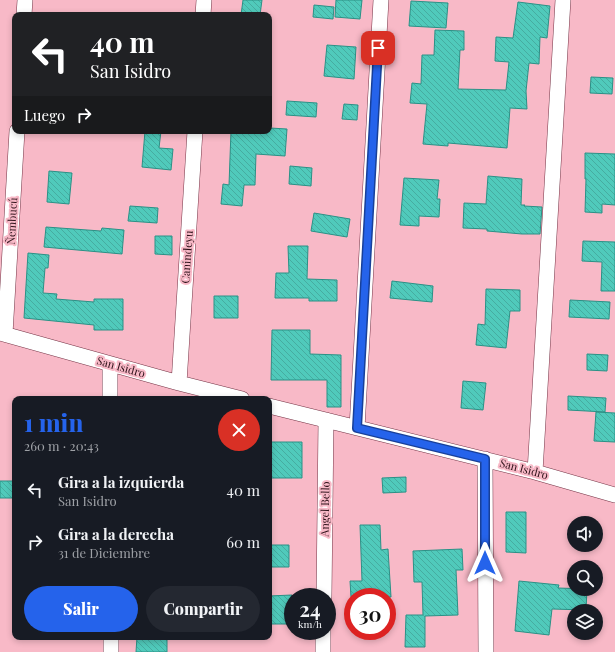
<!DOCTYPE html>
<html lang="es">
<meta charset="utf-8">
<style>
body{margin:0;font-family:"Playfair Display",serif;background:#242831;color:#f1f3f6;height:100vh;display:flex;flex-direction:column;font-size:15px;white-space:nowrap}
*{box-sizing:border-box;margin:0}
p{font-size:13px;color:#9ea1a6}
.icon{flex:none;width:22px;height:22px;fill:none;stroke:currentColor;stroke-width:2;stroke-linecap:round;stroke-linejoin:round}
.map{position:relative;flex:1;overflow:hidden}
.sheet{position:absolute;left:12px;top:396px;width:260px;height:244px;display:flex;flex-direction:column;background:#171b24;border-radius:8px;box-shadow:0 2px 6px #0003}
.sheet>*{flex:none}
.guide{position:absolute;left:12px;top:12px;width:260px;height:122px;border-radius:8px;box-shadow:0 2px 6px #0003;background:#202124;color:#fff;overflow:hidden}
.fabs{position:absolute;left:567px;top:516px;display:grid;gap:8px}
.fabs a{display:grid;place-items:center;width:36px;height:36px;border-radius:50%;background:#171b24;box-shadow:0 2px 6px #0003;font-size:20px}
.speed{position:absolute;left:284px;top:588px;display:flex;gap:8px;font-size:20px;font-weight:700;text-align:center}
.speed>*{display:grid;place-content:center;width:52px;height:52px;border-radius:50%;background:#171b24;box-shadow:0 2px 6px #0003;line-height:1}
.speed small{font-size:10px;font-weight:400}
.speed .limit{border:6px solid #d22;background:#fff;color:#111}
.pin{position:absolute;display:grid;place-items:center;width:34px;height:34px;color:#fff;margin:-17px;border-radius:8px;box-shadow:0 2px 6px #0006}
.me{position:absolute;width:44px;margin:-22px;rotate:0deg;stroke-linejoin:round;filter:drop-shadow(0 0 3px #0008)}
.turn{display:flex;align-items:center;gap:14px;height:84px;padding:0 12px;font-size:18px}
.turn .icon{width:52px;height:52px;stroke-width:2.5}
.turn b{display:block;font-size:28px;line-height:34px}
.then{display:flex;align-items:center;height:38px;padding:0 12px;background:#0003;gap:8px;font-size:15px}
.round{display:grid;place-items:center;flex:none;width:42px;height:42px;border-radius:21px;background:#242831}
.overview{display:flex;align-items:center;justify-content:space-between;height:68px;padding:0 12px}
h1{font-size:24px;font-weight:800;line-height:30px;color:#2563eb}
.action{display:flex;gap:8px;margin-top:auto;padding:8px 12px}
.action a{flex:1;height:46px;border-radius:24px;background:#2563eb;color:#fff;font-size:16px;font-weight:800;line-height:46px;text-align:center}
.action a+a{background:#242831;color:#f1f3f6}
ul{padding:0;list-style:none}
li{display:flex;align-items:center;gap:12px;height:52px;padding:0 12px}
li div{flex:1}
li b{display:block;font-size:15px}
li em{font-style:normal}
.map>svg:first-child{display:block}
</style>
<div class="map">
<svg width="615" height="652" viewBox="0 0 615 652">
<defs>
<pattern id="building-back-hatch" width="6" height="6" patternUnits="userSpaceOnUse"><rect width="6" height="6" fill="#50cabb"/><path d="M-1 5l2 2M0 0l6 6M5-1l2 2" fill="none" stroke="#46aca0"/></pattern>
</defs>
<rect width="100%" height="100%" fill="#f8b9c7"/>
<path fill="url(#building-back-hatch)" stroke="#2a9186" d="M 243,0 L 262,0 L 260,15 L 241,15 Z
M 336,0 L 362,0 L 360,19 L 335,17 Z
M 411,1 L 448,3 L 446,28 L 409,26 Z
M 518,2 L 550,6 L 547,38 L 540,37 L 539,64 L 529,63 L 526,91 L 527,109 L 510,108 L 507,148 L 448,143 L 448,146 L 423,144 L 427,104 L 410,103 L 412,83 L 421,84 L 422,55 L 434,55 L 435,30 L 464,31 L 464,50 L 460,50 L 458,89 L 506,90 L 509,62 L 495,61 L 496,37 L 513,38 Z
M 314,5 L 334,7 L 333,19 L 313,17 Z
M 327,45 L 356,47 L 354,79 L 324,76 Z
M 591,77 L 613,78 L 612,94 L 590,93 Z
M 287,101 L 317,103 L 316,117 L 286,115 Z
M 344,104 L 358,105 L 357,120 L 342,119 Z
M 270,128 L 287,129 L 285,156 L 256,154 L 255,185 L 244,185 L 242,206 L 221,204 L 223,184 L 229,185 L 231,131 L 269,131 Z
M 145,131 L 161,131 L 159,148 L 173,149 L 171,170 L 142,167 Z
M 585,153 L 615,154 L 615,205 L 602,204 L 602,213 L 585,212 L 586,179 L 585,179 Z
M 290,166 L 312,168 L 311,186 L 289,184 Z
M 49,171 L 72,173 L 69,204 L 47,202 Z
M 488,176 L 522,179 L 521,205 L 525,205 L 524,206 L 542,207 L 540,234 L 522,234 L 487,231 L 487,229 L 463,228 L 464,203 L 486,204 Z
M 404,178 L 439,180 L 437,199 L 440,199 L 439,217 L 419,216 L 419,226 L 400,225 Z
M 130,206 L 158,208 L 157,223 L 128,221 Z
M 314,213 L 350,219 L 347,237 L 311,231 Z
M 46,227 L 101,231 L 102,228 L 124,230 L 122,254 L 44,247 Z
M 155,236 L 172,236 L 172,255 L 155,254 Z
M 583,241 L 615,242 L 615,291 L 601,291 L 602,262 L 582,261 Z
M 288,246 L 308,246 L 307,279 L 337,280 L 337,301 L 309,301 L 309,298 L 275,298 L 276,273 L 289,273 Z
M 28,253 L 49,255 L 48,268 L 45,268 L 43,293 L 57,294 L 56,299 L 94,302 L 94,299 L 123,299 L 123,330 L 94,330 L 94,325 L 24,318 Z
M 392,281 L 433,286 L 432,302 L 390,298 Z
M 486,289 L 520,290 L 520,311 L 510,311 L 506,348 L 476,345 L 478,324 L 485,325 Z
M 214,296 L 238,296 L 238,318 L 214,318 Z
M 570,300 L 610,302 L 609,319 L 569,317 Z
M 272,330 L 310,330 L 310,354 L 341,355 L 341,407 L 327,407 L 327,380 L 271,380 Z
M 587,354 L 608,355 L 607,371 L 587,370 Z
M 463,381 L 486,383 L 483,410 L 461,408 Z
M 568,396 L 606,398 L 605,412 L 568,410 Z
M 596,412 L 615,413 L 615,442 L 594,441 Z
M 269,442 L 302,442 L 302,478 L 269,478 Z
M 406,477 L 406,492 L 383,493 L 382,478 Z
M 0,481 L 14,481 L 14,498 L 0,498 Z
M 506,512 L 526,512 L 526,553 L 506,552 Z
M 360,525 L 380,525 L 381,550 L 388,549 L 391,597 L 351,597 L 350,581 L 362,581 Z
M 269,545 L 289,545 L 289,567 L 269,567 Z
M 462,549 L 463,570 L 456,570 L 458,615 L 425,616 L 425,647 L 405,647 L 406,615 L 423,615 L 422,582 L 414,582 L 413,551 Z
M 519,581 L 559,585 L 558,588 L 587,589 L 586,610 L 552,609 L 549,635 L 515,631 Z
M 292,595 L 293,624 L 269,624 L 269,596 Z
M 137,637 L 167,637 L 167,652 L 136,652 Z"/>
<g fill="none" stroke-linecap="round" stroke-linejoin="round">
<g stroke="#753446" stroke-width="16">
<path id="street" d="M 24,15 L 25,0
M 203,15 L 204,0
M 0,333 L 179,383 L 242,399
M 5,334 L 17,131
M 110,364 L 110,399
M 179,383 L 195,131
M 269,406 L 535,472 L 615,495
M 357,428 L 381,0
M 485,459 L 486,652
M 535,472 L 563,0
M 324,597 L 326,420
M 111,637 L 111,652
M 323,652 L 323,631"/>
</g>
<use href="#street" stroke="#fff" stroke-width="15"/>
</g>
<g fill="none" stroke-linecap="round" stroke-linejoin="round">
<g stroke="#184099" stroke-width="10">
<path id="route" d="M 378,48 L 357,428 L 485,459 L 485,563"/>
</g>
<use href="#route" stroke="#2563eb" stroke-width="7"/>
</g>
<g text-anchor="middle" stroke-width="4" stroke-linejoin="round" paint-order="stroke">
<g font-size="11" fill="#2c1018" stroke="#f8b9c7">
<text transform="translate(12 221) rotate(-87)" y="4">Ñembucú</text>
<text transform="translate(187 257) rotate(-86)" y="4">Canindeyu</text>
<text transform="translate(121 367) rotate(16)" y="4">San Isidro</text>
<text transform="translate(524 469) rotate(15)" y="4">San Isidro</text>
<text transform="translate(325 509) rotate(-89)" y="4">Angel Bello</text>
</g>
</g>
</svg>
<div class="fabs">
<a><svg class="icon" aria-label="sound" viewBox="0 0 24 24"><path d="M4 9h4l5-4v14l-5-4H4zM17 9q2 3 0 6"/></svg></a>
<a><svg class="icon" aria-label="search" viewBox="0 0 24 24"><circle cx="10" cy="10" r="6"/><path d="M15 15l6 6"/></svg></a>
<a><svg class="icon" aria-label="layers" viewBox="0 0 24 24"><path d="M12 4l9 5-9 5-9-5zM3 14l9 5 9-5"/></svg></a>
</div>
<div class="speed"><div>24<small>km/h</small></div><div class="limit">30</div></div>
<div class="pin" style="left:378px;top:48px;background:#d93025"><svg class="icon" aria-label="arrive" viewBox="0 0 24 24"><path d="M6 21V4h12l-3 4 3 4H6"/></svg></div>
<svg class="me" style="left:485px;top:563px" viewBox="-20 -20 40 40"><path d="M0-17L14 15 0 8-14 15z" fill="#2563eb" stroke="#fff" stroke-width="4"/></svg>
<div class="guide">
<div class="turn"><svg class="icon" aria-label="left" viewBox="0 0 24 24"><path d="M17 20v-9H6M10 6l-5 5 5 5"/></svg><div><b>40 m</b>San Isidro</div></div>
<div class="then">Luego<svg class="icon" aria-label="right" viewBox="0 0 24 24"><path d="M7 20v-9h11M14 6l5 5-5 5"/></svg></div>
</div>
<section class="sheet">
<div class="overview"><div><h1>1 min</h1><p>260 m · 20:43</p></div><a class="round" style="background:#d93025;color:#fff"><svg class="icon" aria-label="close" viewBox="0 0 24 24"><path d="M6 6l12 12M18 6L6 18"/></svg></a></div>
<ul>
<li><svg class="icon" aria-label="left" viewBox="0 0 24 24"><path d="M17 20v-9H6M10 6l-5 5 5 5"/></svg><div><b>Gira a la izquierda</b><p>San Isidro</p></div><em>40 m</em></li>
<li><svg class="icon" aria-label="right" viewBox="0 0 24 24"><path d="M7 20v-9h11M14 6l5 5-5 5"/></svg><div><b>Gira a la derecha</b><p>31 de Diciembre</p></div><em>60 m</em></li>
</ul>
<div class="action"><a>Salir</a><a>Compartir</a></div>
</section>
</div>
